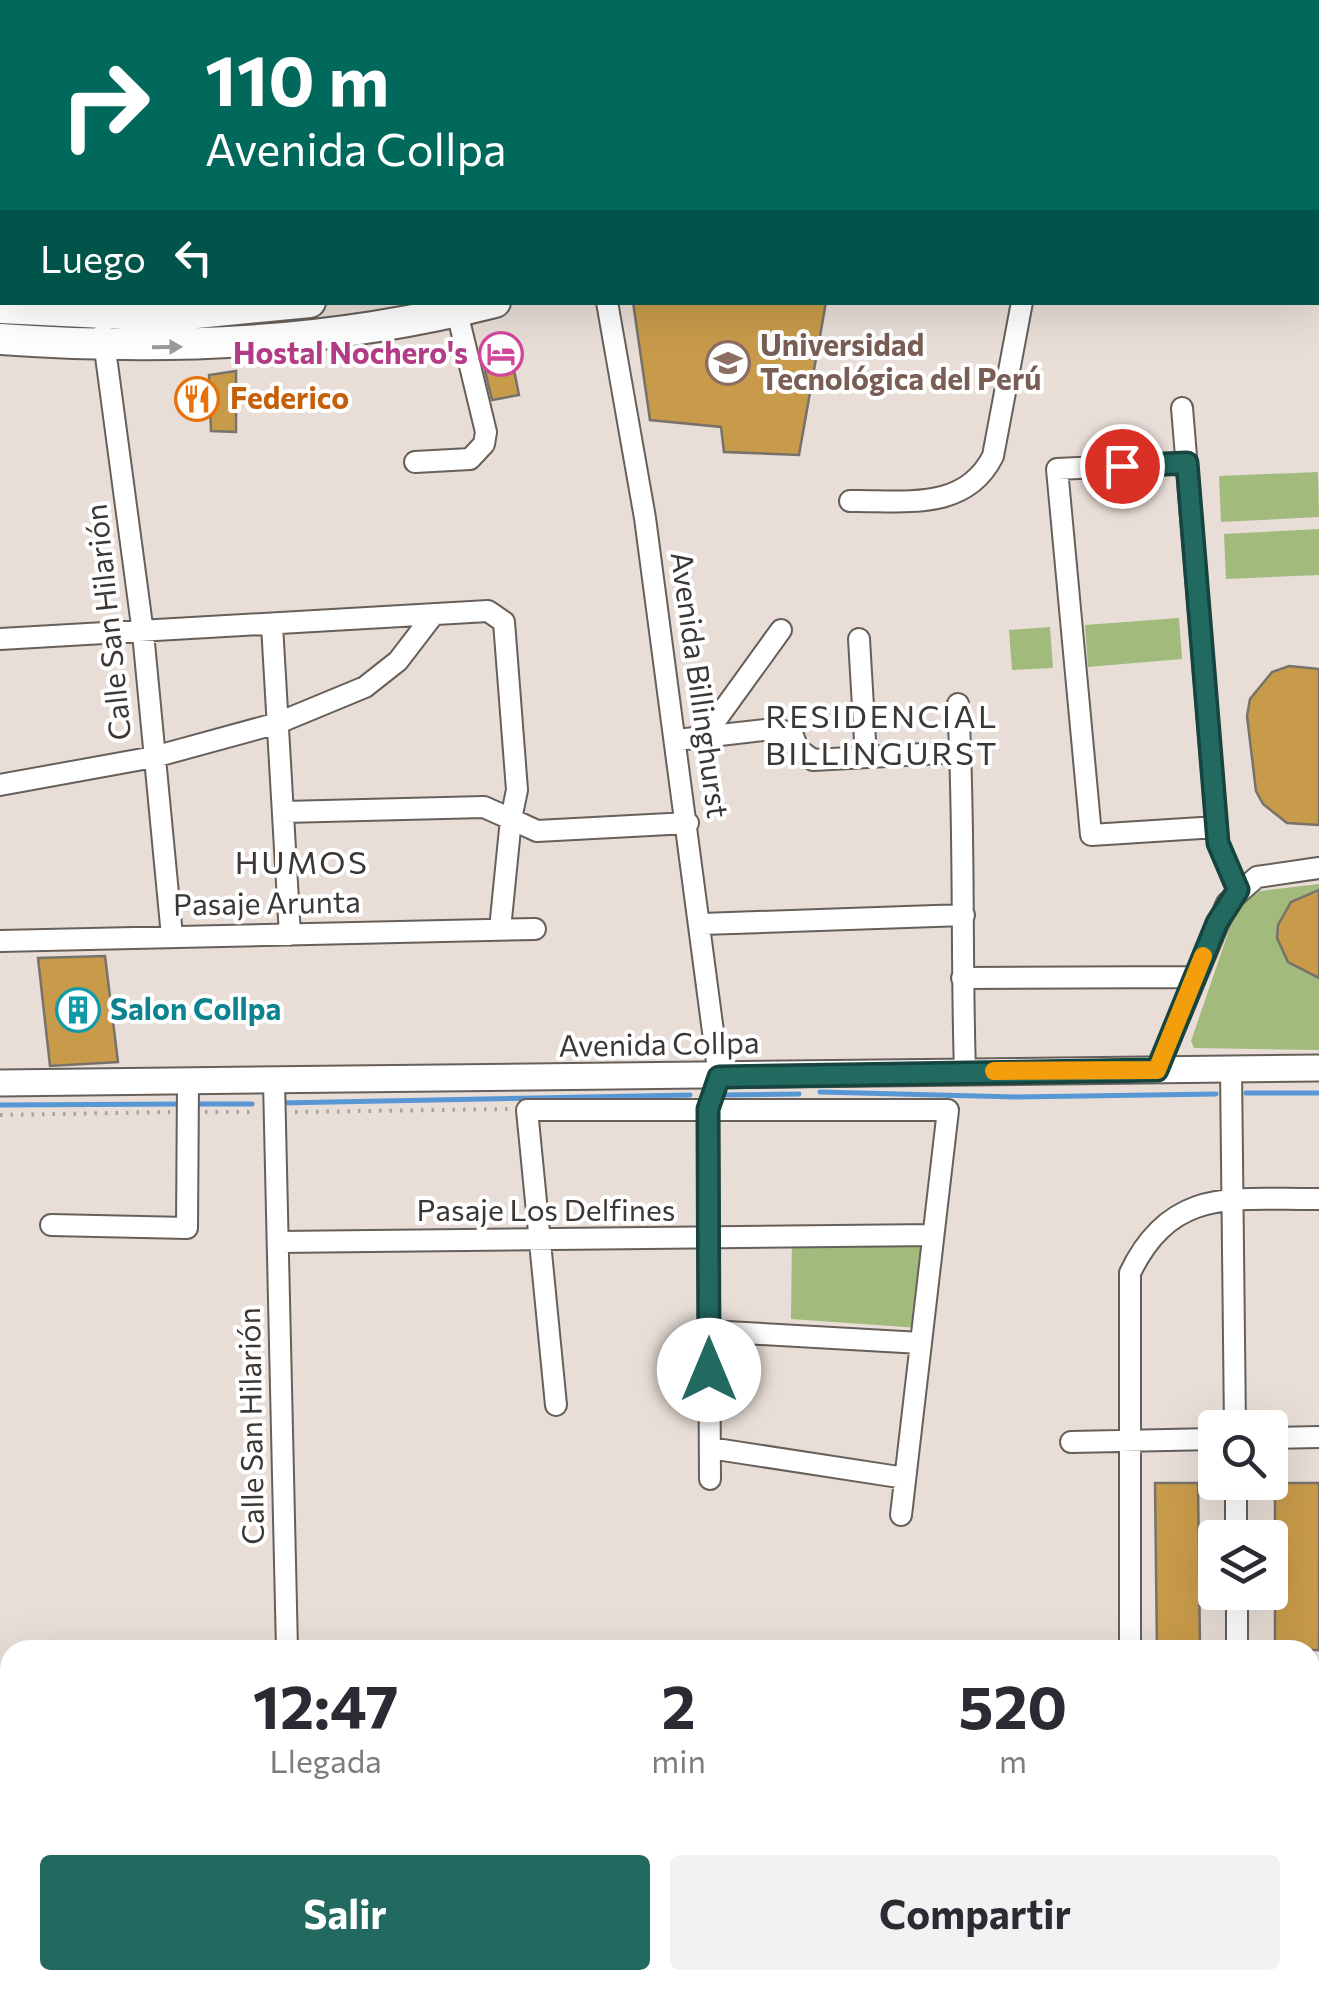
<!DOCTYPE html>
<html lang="es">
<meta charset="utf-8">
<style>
body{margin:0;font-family:Commissioner,sans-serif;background:#f2f2f3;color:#2b2b33;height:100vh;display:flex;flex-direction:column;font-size:38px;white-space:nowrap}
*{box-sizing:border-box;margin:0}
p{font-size:32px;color:#7c7c81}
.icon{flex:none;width:55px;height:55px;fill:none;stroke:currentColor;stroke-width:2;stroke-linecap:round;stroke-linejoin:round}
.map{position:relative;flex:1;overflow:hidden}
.drawer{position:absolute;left:0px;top:1640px;width:1320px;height:350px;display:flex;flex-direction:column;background:#fff;border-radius:30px 30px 0 0;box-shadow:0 10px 40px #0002}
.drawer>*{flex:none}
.top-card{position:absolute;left:0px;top:0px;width:1320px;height:305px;box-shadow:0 10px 40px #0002;background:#00695c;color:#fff;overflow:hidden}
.fabs{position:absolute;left:1198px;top:1410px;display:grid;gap:20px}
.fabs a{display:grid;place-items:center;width:90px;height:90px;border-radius:10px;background:#fff;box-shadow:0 10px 40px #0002;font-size:50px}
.pin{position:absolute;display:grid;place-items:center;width:85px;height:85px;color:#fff;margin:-42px;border:5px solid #fff;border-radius:50%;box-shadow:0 2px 10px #0007}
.me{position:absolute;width:110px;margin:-55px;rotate:0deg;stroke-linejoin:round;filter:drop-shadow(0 0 8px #0008)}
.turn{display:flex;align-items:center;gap:35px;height:210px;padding:0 40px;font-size:45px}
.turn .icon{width:130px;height:130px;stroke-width:2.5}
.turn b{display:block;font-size:70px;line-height:85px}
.then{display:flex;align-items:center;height:95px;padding:0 40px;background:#0003;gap:20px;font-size:38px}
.eta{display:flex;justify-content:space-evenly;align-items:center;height:170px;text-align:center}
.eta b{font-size:60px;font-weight:700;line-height:70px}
.cta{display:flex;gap:20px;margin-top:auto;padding:20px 40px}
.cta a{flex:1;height:115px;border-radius:10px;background:#22695f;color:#fff;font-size:40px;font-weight:700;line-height:115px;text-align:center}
.cta a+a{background:#f2f2f3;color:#2b2b33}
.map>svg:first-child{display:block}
</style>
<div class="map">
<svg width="1319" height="1990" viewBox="0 0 1319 1990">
<rect width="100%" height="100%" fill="#e8ded7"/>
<path fill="#a3ba7d" d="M 1318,472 L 1319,517 L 1221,522 L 1219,476 Z
M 1319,529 L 1319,575 L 1226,579 L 1224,534 Z
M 1179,618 L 1182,659 L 1088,667 L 1085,625 Z
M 1050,627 L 1053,668 L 1012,670 L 1009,630 Z
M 1319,884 L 1319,1050 L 1194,1048 L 1191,1041 L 1237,907 L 1260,891 Z
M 792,1237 L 931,1237 L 919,1328 L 791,1319 Z"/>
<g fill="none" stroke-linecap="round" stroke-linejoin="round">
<path stroke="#5798d4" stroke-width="5" d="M 820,1092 L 1016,1097 L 1216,1094
M 1246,1093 L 1319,1093
M 721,1095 L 799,1094
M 280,1103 L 690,1095
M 195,1104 L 252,1104
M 0,1105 L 184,1104"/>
</g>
<path fill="#c89b4a" stroke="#77726a" stroke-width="2.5" d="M 633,302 L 826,302 L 799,455 L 724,452 L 721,427 L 650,420 Z
M 507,335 L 519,395 L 492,400 L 485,371 L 494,369 L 488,338 Z
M 236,371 L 236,432 L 211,431 L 209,375 Z
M 1289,666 L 1319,669 L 1319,825 L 1287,823 L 1263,804 L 1256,791 L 1247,716 L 1250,699 L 1272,672 Z
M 1319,890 L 1319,978 L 1288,962 L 1277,938 L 1278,925 L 1291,902 Z
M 105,956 L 118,1062 L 50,1066 L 38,958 Z
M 1155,1483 L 1198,1483 L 1200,1650 L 1157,1650 Z
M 1275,1483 L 1319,1483 L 1319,1650 L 1275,1650 Z"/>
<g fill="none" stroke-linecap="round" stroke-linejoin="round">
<g stroke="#675f59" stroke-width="24">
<path id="minor" d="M 78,0 L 78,2
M 241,0 L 241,2
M 564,0 L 565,2
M 734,0 L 734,2
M 381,2 L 382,0
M 1146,2 L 1146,0
M 0,112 L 2,111
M 607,302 L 645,518 L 719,1077 L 708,1109 L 710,1479
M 103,334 L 143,633 L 172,936
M 1182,408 L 1218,843 L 1238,890
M 415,462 L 470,459 L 484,444 L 486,432 L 457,312
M 1187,463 L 1057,469 L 1091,835 L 1217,827
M 850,501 C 904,500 965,512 993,456 L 1022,302
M 272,625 L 290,935
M 0,639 L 488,611 L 504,622 L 517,790 L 511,819 L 537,831 L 688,823
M 859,639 L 866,757
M 958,704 C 965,827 961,948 965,1071
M 703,738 L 781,630
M 677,740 L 773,729 L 792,733 L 798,749 L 813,760 L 961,752
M 0,785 L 154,757 L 278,723 L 365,687 L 398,661 L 434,614
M 284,812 L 484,807 L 511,819 L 500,929
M 702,924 L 964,915
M 0,941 L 535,929
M 962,978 L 1194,977
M 1231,1069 L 1235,1428
M 1157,1070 L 1227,903 L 1257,877 L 1319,868
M 274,1081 L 287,1650
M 51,1225 L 187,1228 L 188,1082
M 278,1242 L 933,1235
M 709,1331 L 921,1343
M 556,1405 L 527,1110 L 948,1110 L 901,1515
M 1270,1438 L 1319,1437
M 1071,1442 L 1215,1439
M 710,1448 L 905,1478
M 1236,1482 L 1236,1538
M 1237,1592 L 1237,1650
M 1130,1650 L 1130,1273 C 1172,1185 1236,1200 1319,1199
M 1310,1879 L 1319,1879
M 295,1980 L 295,1990
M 1133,1980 L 1133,1990
M 1240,1980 L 1240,1990"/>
</g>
<g stroke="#675f59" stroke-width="29">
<path id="major" d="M 0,1083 L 1319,1068"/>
</g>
<g stroke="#675f59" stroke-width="34">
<path id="highway" d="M 1301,2 L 1307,0
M 1318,37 L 1319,36
M 0,308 L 166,316 L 310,302
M 0,339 C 169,351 330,344 495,302"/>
</g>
<path stroke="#aaa29d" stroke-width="4" stroke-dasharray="2.5 8" stroke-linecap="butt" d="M 205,1112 L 255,1112
M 295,1112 L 510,1109
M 0,1115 L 170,1112"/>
<use href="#minor" stroke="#fff" stroke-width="20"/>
<use href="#major" stroke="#fff" stroke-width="25"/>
<use href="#highway" stroke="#fff" stroke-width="30"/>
</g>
<defs><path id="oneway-solid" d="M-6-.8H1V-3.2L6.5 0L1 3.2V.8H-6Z" transform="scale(2.5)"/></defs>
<use fill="#9d9b9a" href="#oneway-solid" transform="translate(167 347) rotate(-1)"/>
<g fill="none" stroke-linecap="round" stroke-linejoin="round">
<g stroke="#16443e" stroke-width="25">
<path id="route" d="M 709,1370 L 708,1109 L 719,1077 L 1157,1070 L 1217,923 L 1238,890 L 1218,843 L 1187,463 L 1122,466"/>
</g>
<use href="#route" stroke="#22695f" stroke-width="18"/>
<path stroke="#f59e0b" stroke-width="18" d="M 994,1071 L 1157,1070 L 1203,956"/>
</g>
<defs>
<g id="hotel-ring" transform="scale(2.25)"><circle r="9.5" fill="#fff" stroke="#d1479c" stroke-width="1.5"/><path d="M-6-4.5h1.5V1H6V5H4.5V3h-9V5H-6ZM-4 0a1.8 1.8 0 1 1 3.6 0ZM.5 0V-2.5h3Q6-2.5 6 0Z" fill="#d1479c"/></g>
<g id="university-ring" transform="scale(2.25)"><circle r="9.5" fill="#fff" stroke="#8d6e63" stroke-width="1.5"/><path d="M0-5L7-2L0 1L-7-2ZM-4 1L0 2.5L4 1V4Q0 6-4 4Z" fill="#8d6e63"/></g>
<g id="restaurant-ring" transform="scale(2.25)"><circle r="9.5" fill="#fff" stroke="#e8710a" stroke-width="1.5"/><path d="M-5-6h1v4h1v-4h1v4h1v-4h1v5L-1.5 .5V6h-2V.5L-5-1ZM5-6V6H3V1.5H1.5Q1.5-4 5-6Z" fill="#e8710a"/></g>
<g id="building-ring" transform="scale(2.25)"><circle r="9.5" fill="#fff" stroke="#0f9aa8" stroke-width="1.5"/><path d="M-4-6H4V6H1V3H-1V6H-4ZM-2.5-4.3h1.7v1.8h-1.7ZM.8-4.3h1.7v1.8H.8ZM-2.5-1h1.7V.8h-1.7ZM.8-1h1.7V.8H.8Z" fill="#0f9aa8"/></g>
</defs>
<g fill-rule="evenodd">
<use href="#hotel-ring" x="501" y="354"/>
<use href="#university-ring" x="728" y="363"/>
<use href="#restaurant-ring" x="197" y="399"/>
<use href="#building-ring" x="78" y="1010"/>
</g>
<g text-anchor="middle" stroke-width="8" stroke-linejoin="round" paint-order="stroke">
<g font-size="30" font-weight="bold" fill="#785e54" stroke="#fff" text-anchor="start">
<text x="760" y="356">Universidad<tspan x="760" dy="34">Tecnológica del Perú</tspan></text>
</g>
<g font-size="30" font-weight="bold" fill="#b23c85" stroke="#fff" text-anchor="end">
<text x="468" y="364">Hostal Nochero's</text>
</g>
<g font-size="30" font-weight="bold" fill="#c56008" stroke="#fff" text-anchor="start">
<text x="230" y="409">Federico</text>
</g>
<g font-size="30" fill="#3b3735" stroke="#fff">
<text transform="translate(109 622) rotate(-96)" y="10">Calle San Hilarión</text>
<text transform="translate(699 685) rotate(82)" y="10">Avenida Billinghurst</text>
<text transform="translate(267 904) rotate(-1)" y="10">Pasaje Arunta</text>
<text transform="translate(659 1045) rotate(-1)" y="10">Avenida Collpa</text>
<text x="546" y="1221">Pasaje Los Delfines</text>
<text transform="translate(252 1426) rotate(-91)" y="10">Calle San Hilarión</text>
</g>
<g font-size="30" font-weight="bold" fill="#0d838f" stroke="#fff" text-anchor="start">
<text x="110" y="1020">Salon Collpa</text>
</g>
<g font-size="32" letter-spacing="2.5" fill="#3b3735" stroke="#fff">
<text x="882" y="728">RESIDENCIAL<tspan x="882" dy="37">BILLINGURST</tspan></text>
<text x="302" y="874">HUMOS</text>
</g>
</g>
</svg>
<div class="fabs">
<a><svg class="icon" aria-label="search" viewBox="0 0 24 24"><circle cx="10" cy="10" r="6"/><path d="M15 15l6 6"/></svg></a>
<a><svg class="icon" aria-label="layers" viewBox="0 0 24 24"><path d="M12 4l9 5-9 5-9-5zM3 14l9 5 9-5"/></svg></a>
</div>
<div class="pin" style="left:1122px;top:466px;background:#d93025"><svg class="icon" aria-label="arrive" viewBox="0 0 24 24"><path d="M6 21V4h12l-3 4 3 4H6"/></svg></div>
<svg class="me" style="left:709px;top:1370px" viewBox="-20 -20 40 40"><circle r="19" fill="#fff"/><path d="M0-13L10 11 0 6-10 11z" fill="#22695f"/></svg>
<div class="top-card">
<div class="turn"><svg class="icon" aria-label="right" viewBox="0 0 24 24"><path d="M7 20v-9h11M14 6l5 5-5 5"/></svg><div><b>110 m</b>Avenida Collpa</div></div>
<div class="then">Luego<svg class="icon" aria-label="left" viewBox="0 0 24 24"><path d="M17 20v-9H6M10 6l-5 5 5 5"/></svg></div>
</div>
<section class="drawer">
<div class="eta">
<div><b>12:47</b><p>Llegada</p></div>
<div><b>2</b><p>min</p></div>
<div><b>520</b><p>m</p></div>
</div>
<div class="cta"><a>Salir</a><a>Compartir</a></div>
</section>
</div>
